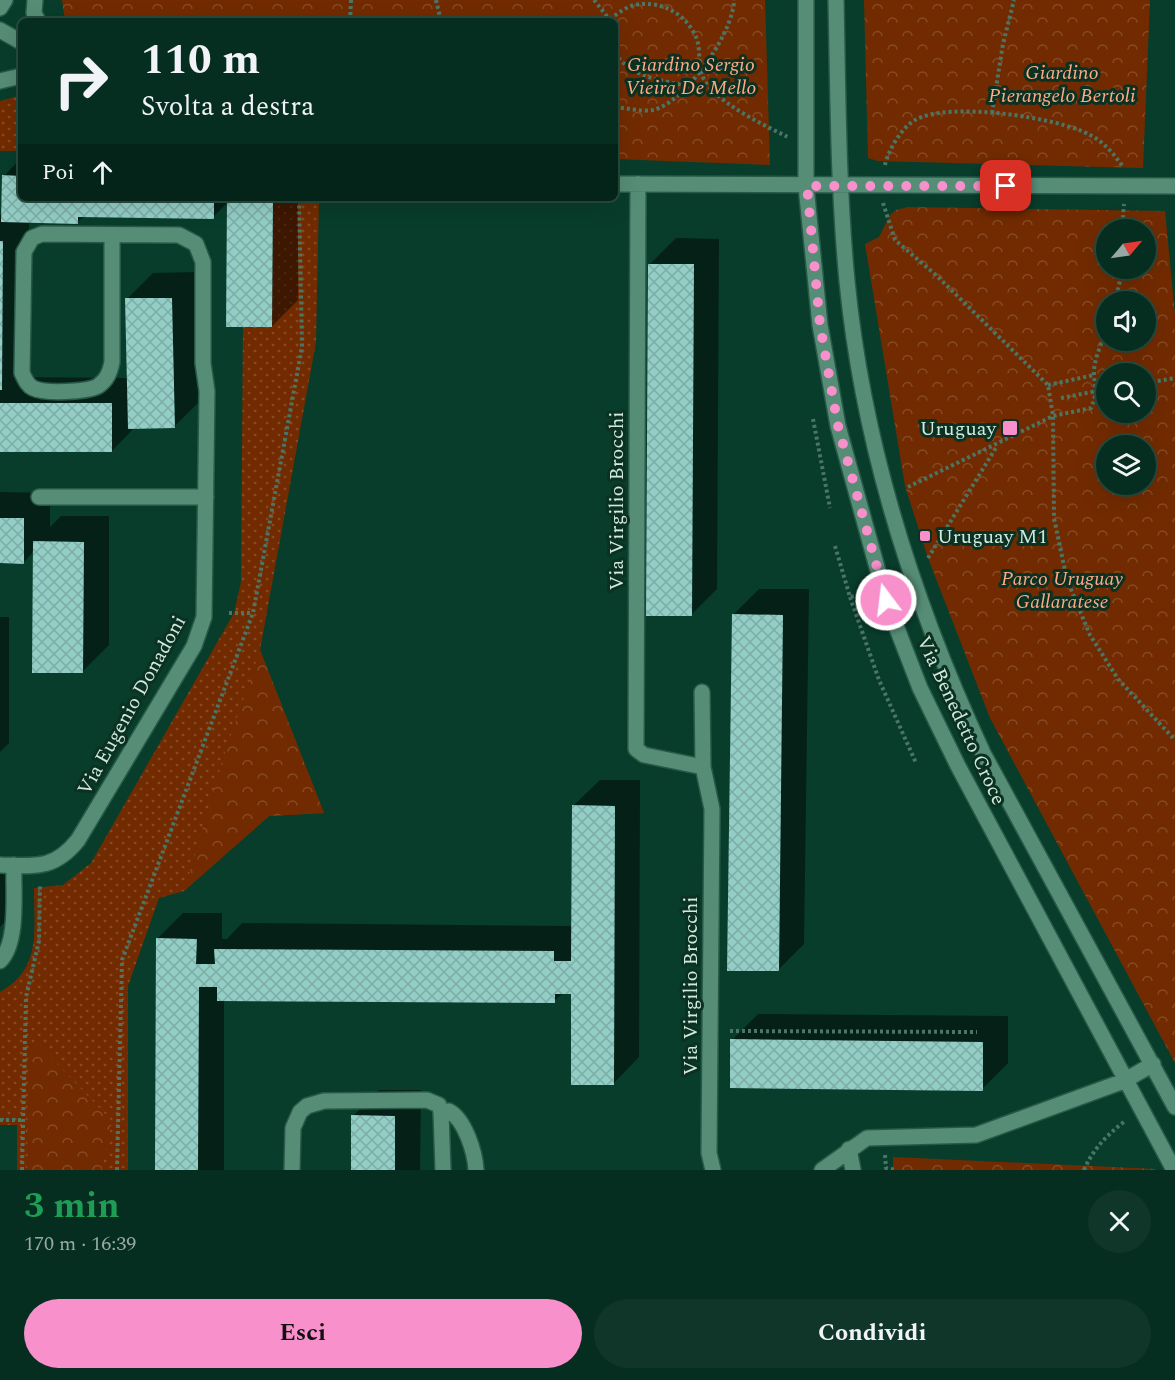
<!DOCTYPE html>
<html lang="it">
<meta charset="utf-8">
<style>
body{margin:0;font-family:Spectral,serif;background:#0f3629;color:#f1f3f6;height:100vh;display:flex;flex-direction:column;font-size:22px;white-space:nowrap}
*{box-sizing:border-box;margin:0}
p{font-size:20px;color:#98a8a5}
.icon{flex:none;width:33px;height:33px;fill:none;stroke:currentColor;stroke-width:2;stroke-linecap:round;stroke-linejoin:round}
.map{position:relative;height:1170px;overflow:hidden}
.details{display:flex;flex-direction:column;background:#062e20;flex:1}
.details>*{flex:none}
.top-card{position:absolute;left:18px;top:18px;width:600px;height:183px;border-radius:9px;box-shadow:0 6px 24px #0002,0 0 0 2px #274a3e;background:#062e20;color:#f1f3f6;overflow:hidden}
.needle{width:39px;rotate:61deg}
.tools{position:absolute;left:1096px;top:219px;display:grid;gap:12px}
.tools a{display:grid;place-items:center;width:60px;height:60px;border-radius:50%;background:#062e20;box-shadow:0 6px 24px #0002,0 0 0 2px #274a3e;font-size:30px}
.pin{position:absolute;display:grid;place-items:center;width:51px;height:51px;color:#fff;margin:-26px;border-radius:12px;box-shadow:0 3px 9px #0006}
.me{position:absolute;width:66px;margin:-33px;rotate:345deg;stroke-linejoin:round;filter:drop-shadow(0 0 4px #0008)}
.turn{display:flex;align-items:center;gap:21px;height:126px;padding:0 24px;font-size:27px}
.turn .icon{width:78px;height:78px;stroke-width:2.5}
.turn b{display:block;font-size:42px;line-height:51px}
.then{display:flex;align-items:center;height:57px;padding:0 24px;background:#0003;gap:12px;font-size:22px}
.round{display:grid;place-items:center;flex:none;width:63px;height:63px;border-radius:32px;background:#0f3629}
.headline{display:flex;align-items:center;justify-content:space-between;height:102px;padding:0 24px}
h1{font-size:36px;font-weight:700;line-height:45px;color:#1e9e55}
.cta{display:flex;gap:12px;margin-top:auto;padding:12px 24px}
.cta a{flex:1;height:69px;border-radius:36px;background:#f890cc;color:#111;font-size:24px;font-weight:700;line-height:69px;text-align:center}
.cta a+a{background:#0f3629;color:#f1f3f6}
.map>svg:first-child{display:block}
</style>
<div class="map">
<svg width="1175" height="1170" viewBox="0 0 1175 1170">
<defs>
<pattern id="grass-dots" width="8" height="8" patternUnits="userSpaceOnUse" patternTransform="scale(1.5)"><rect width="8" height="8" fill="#722b00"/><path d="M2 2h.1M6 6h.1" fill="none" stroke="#854a25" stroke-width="1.8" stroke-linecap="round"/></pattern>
<pattern id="park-crowns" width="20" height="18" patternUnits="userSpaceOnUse" patternTransform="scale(1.5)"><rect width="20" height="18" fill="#722b00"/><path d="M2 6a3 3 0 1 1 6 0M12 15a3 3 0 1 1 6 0" fill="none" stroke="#854a25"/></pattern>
<pattern id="building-cross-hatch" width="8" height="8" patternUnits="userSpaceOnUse" patternTransform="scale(1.5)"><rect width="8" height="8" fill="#92cec6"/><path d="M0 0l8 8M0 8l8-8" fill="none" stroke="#7daca5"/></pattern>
</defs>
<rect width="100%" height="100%" fill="#083d2b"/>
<path fill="url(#grass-dots)" d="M 21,95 L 21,151 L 0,151 L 0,101 Z
M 273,198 L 319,198 L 316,342 L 260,650 L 324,813 L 269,816 L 184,891 L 159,898 L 128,986 L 128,1170 L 17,1170 L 17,1125 L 0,1125 L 0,992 C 42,969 34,930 34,888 L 63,885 L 91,863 L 234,613 L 241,582 L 243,327 L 272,327 Z"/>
<path fill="url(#park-crowns)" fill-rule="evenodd" d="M 62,0 L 765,0 L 770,165 L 615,159 L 615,21 L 65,21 Z
M 864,0 L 1150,0 L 1143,168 L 878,161 L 868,158 Z
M 908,207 L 1165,211 L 1175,315 L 1175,1063 L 990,718 L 928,558 L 905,486 L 865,244 L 879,237 L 890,215 L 896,210 ZM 1107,230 L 1146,230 L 1146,268 L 1107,268 ZM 1107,302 L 1146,302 L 1146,340 L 1107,340 ZM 1107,374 L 1146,374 L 1146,412 L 1107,412 ZM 1107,446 L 1146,446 L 1146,484 L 1107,484 Z
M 260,650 L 324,813 L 269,816 L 184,891 L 224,755 Z
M 37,1043 L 112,1121 L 102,1170 L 27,1170 L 28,1050 Z
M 893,1157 L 1156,1169 L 1156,1170 L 893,1170 Z"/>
<path fill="#0007" d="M 21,158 L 21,198 L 298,198 L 298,300 L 272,326 L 228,202 L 213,217 L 84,216 L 77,223 L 29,221 L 28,362 L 13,377 L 128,378 L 127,299 L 153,273 L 197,272 L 200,401 L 174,427 L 135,427 L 112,451 L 0,450 L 0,215 L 2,215 L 4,176 Z
M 676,238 L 719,239 L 717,589 L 691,615 L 650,264 Z
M 0,492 L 50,493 L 50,527 L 61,516 L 109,516 L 109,645 L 82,672 L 34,551 L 24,562 L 0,562 Z
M 759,589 L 809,589 L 804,944 L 778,970 L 733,615 Z
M 0,617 L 9,617 L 9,743 L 0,752 Z
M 600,780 L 640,780 L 639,1057 L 613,1084 L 573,993 L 563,993 L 554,1001 L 224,999 L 224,1170 L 156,1170 L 157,939 L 183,913 L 222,913 L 222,939 L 227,939 L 242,923 L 573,926 L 573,806 Z
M 0,874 L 13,874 L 12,915 L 0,927 Z
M 758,1014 L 1008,1016 L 1008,1063 L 982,1089 L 732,1040 Z
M 379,1090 L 421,1090 L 420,1170 L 352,1170 L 353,1116 Z"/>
<path fill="url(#building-cross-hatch)" d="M 2,175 L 21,176 L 21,198 L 214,198 L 214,219 L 78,217 L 78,224 L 1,222 Z
M 227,198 L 273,198 L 272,327 L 226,327 Z
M 0,241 L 3,241 L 2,390 L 0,390 Z
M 648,264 L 694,264 L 692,616 L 646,616 Z
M 125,298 L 172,298 L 175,428 L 128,429 Z
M 0,403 L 112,403 L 112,452 L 0,452 Z
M 0,518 L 24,518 L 24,564 L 0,563 Z
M 33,541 L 84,542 L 83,673 L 32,673 Z
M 732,614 L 783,615 L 779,971 L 727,971 Z
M 572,805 L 615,806 L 614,1085 L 571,1085 L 571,994 L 555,994 L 555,1003 L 217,1001 L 217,987 L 199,987 L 198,1170 L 155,1170 L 156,938 L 197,939 L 196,964 L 215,964 L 214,949 L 554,951 L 554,961 L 571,961 Z
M 730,1039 L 983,1042 L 983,1091 L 730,1088 Z
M 351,1115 L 395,1116 L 395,1170 L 351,1170 Z"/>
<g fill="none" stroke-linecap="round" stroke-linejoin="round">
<g stroke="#285948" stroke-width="18">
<path id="minor" d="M 35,0 L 34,13 L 38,21
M 806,0 L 806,186 L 820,325 L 838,426 L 886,600 L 920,688 L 958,766 L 1174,1170
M 836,0 C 838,94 838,187 847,281 C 863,445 914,604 983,753 L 1175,1107
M 0,8 L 5,0
M 0,30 L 21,42
M 0,81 L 21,76
M 615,184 L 1175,186
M 638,184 L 636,749 L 644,755 L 703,767
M 39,497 L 206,497
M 702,692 L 703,767 L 712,809 L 709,1153 L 713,1170
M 0,865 C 35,866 54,870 78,840 L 194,646 L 204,617 L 207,391 L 203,363 L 203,262 L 196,244 L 179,235 L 42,234 L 32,238 L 24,252 L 22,373 C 25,379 27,385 33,388 C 45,394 87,392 98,386 C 107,380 110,372 112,362 L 112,235
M 0,961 C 19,942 13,891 14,865
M 441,1116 L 449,1111 C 465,1120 475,1152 476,1170
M 849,1149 L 853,1170
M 292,1170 L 293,1128 L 300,1112 L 307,1106 L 324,1101 L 427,1100 L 439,1105 L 441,1112 L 443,1170
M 822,1170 L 867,1138 L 976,1135 L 1124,1081 L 1153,1064"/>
</g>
<path stroke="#4b7666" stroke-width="4" stroke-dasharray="3 3" stroke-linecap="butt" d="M 436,0 L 441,21
M 594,0 L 610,20
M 610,19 C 617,14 626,7 634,5 C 659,0 684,12 695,35 C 704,53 693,69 710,88 C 729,108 763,125 788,137
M 350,21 L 351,0
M 615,53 C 630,77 660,80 687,86
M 615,107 C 626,108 642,112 653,110 C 685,103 734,32 734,0
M 992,113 L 1003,44 L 1014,0
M 885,165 C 888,151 901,128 915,120 C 947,101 1058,117 1090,135 C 1104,142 1114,154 1123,167
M 883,203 L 895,240 L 937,276 L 1048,385 L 1053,416 L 1054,518 L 1067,580 L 1090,635 L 1118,679 L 1175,740
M 1122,230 L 1124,204
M 1115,302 L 1123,268
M 1146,383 L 1175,378
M 1048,385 L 1094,375
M 1061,398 L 1107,389
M 813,419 L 830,508
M 908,487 L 1053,416 L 1091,408 C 1098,390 1095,393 1094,375 C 1093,360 1103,341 1107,327
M 835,546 L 850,597 L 858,595
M 928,558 L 997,446
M 850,597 L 879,680 L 916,763
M 229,613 L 253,613
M 730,1031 L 977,1032
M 0,1120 L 22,1120
M 885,1155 L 886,1168 L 896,1170
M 22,1170 L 26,997 L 39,941 L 40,884
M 117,1170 L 122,960 L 253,613 L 302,347 L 299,198
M 1084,1170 C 1093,1149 1107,1135 1125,1121"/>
<use href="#minor" stroke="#568d76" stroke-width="15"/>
</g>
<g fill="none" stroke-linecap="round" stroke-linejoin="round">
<path stroke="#f890cc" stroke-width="10" stroke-dasharray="0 18" d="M 886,600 L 838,426 L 820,325 L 807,186 L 1006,186"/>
</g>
<g fill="#f890cc" stroke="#0b3123" stroke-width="2">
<rect x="1002" y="420" width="16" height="16" rx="3"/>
<rect x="919" y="530" width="12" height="12" rx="3"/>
</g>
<g text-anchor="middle" stroke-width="6" stroke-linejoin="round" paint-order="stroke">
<g font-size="20" font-style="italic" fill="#fdaa85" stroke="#0b3123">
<text x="691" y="71">Giardino Sergio<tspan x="691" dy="23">Vieira De Mello</tspan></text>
<text x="1062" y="79">Giardino<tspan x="1062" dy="23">Pierangelo Bertoli</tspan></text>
<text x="1062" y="585">Parco Uruguay<tspan x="1062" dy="23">Gallaratese</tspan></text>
</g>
<g font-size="20" fill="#d1eade" stroke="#0b3123" text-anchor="end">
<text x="996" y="435">Uruguay</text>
<text x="937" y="543" text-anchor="start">Uruguay M1</text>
</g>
<g font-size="20" fill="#d1eade" stroke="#0b3123">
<text transform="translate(616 501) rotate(-90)" y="7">Via Virgilio Brocchi</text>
<text transform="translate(131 705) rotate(-61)" y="7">Via Eugenio Donadoni</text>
<text transform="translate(962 720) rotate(65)" y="7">Via Benedetto Croce</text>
<text transform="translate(690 986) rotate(-90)" y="7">Via Virgilio Brocchi</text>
</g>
</g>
</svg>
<div class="tools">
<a><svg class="needle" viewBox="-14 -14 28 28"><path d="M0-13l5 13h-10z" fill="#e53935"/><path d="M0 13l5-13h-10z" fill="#98a8a5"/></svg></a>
<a><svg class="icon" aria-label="sound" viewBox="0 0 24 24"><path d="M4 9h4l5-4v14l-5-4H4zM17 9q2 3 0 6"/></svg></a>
<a><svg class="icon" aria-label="search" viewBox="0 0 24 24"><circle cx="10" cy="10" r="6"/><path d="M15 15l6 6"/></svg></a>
<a><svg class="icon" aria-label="layers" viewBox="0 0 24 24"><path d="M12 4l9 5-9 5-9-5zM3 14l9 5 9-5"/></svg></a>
</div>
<div class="pin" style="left:1006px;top:186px;background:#d93025"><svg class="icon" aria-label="arrive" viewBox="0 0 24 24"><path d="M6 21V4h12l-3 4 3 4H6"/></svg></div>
<svg class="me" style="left:886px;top:600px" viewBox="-20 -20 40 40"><circle r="17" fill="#f890cc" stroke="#fff" stroke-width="3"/><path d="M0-11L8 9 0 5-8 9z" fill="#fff"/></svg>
<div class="top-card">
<div class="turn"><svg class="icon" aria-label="right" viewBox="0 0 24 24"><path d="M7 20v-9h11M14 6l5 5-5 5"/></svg><div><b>110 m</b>Svolta a destra</div></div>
<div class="then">Poi<svg class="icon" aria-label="ahead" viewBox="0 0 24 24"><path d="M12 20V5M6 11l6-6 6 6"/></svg></div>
</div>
</div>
<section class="details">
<div class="headline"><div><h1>3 min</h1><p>170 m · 16:39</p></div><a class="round"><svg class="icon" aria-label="close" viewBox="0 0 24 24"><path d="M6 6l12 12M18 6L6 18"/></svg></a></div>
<div class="cta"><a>Esci</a><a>Condividi</a></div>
</section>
